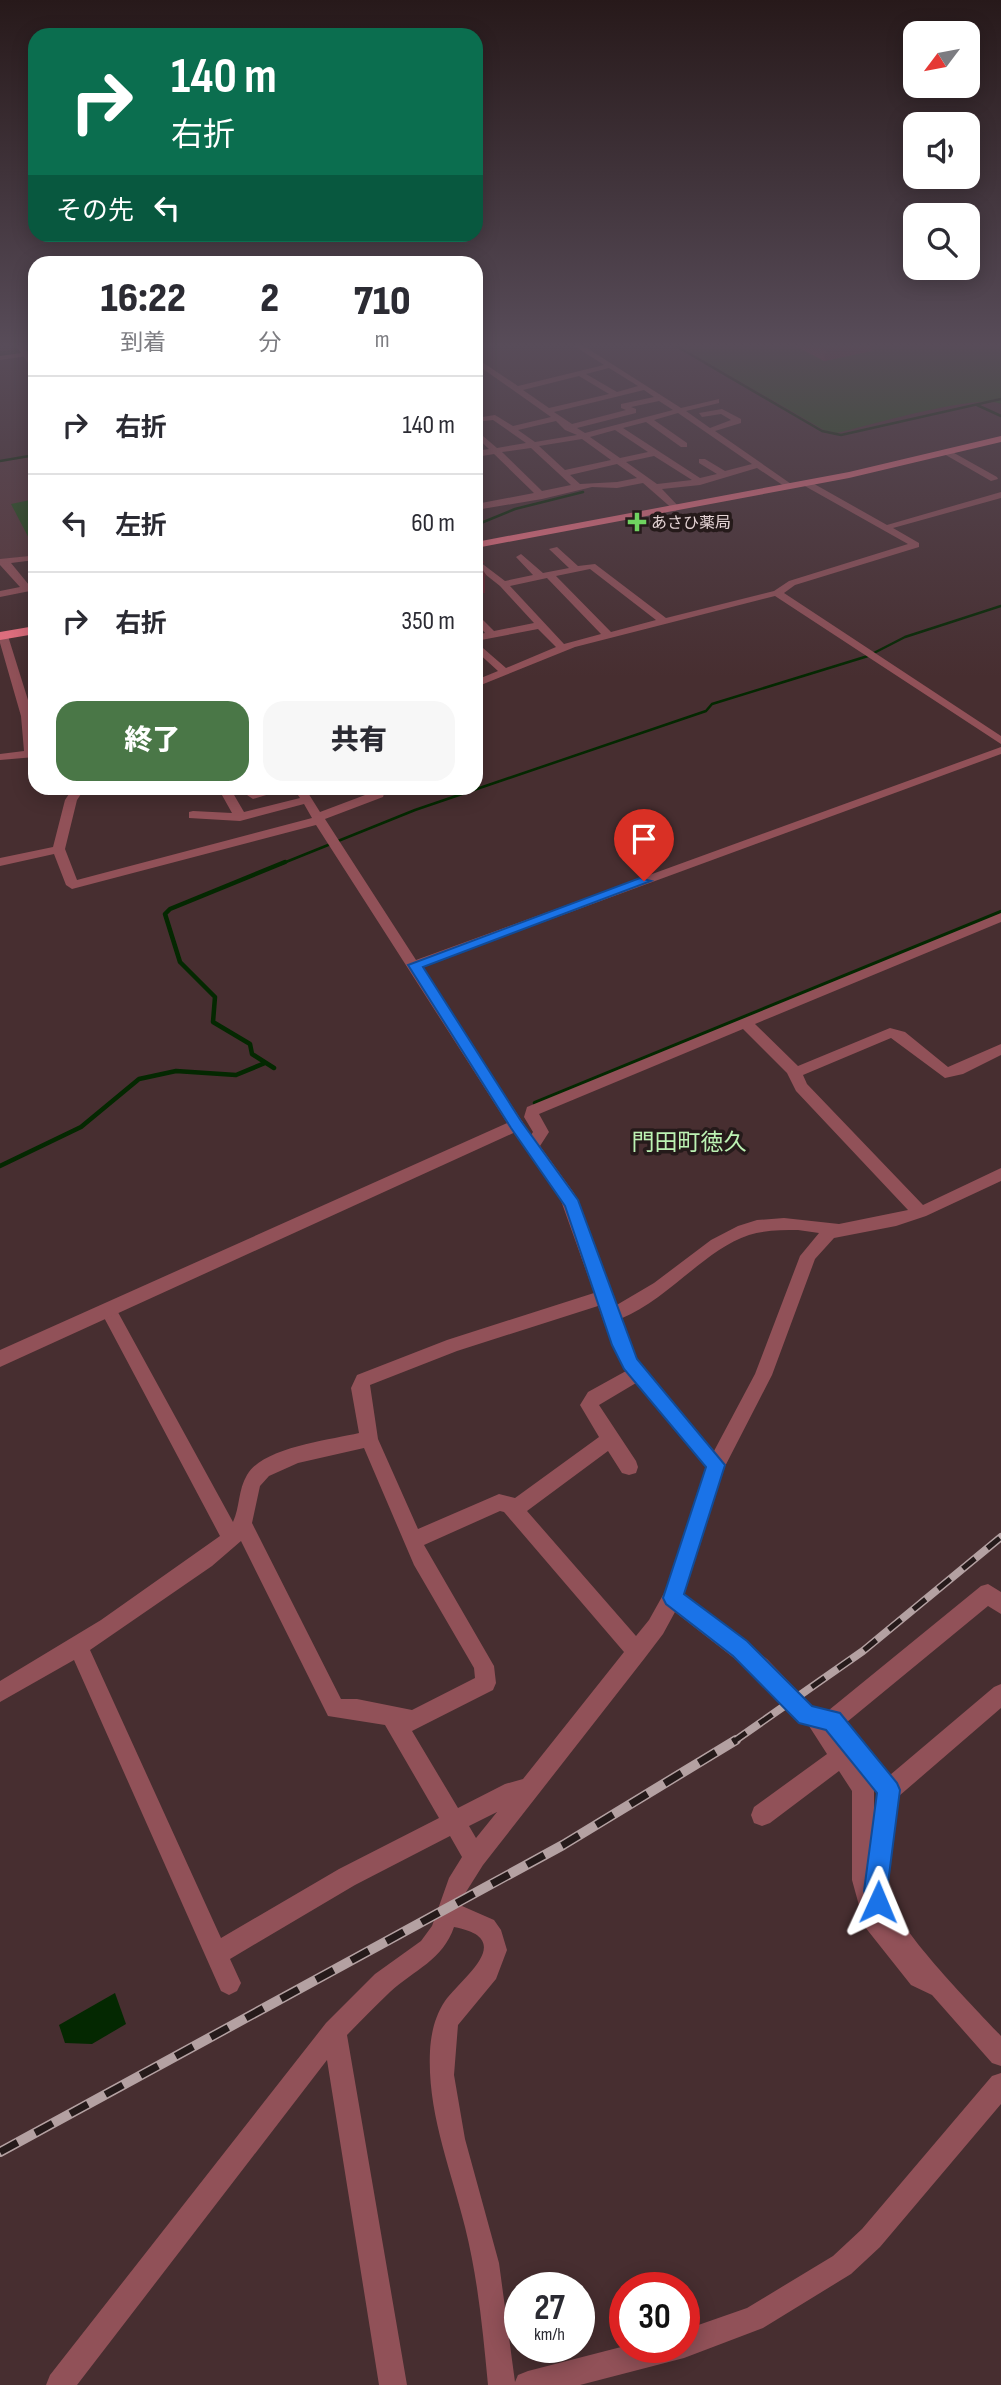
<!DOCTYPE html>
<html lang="ja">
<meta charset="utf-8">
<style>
body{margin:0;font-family:"Sofia Sans Condensed","Noto Sans JP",sans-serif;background:#f7f7f7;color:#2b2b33;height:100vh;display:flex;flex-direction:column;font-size:26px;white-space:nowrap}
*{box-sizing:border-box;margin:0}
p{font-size:23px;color:#7c7c81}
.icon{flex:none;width:38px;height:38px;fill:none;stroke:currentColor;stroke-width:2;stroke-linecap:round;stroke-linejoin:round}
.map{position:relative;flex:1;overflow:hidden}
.side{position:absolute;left:28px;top:256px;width:455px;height:539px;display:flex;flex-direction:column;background:#fff;border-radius:21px;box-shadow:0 4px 18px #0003}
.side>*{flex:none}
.banner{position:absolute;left:28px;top:28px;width:455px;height:214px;border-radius:21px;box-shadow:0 4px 18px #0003;background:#0b6e4f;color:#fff;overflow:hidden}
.needle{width:46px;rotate:238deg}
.buttons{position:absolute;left:903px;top:21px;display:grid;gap:14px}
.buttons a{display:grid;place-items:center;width:77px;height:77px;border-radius:14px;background:#fff;box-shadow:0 4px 18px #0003;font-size:35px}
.speed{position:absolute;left:504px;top:2272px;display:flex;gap:14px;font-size:35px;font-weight:700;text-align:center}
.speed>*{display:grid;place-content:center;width:91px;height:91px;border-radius:50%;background:#fff;box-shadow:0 4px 18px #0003;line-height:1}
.speed small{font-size:18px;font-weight:400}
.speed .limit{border:10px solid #d22;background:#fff;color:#111}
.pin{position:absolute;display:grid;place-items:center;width:60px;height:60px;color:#fff;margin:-72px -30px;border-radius:50% 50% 50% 0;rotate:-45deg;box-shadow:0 0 7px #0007}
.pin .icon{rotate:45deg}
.me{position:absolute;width:77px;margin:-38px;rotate:1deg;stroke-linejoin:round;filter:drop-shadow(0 0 5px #0008)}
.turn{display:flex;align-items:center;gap:24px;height:147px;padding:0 28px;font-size:32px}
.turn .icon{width:91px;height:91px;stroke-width:2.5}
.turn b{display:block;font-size:49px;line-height:60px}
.then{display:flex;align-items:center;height:66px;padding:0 28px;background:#0003;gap:14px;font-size:26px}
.eta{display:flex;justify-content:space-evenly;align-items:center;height:119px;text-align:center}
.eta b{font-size:42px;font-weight:800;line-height:49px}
.button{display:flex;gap:14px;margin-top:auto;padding:14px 28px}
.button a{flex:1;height:80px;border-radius:21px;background:#4a7747;color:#fff;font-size:28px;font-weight:800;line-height:80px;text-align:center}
.button a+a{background:#f7f7f7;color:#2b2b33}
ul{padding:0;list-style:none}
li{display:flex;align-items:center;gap:21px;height:98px;padding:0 28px;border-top:2px solid #e1e1e2}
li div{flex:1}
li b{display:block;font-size:26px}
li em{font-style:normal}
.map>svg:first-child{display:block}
</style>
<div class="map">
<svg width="1001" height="2385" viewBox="0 0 1001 2385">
<rect width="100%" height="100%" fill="#472e30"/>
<path fill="#573639" d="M 35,456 L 35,552 L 28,553 L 28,556 L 0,560 L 0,462 Z"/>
<path fill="#1d5115" d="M 673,343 L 1001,343 L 1001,404 C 978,393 868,426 837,433 L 824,430 Z
M 35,499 L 35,548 L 34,548 L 11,504 Z"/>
<path fill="#042801" d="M 115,1993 L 126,2024 L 92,2044 L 65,2043 L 59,2025 Z"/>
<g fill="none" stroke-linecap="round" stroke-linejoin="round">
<path stroke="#042801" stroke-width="2.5" d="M 671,343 L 822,431 L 841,435 L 1001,399
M 977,405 L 1001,416
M 0,461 L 35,455
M 476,525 L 515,509 L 583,492
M 281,864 L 415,810 L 706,711 L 712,704 L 868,656 L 905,637 L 1001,606"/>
<path stroke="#042801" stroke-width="4.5" d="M 274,1068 L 252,1054 L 250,1044 L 213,1022 L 215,997 L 180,962 L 165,914 L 170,909 L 285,862
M 535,1103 L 1001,912
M 0,1166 L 81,1127 L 139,1079 L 176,1071 L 236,1075 L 265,1063"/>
<path fill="#042801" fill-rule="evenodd" d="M 35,348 L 35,354 L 0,359 L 0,351 Z"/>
<path fill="#915158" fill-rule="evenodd" d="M 570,343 L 579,343 L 681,408 L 719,399 L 719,403 L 686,411 L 710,428 L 731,420 L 721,414 L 702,417 L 699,413 L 722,409 L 741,419 L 741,423 L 715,431 L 794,486 L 787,488 L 757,468 L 700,485 L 662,489 L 680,508 L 675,511 L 643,483 L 617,488 L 592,487 L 542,499 L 476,510 L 476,504 L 534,493 L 494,454 L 476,457 L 476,451 L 489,449 L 476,437 L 476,430 L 497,448 L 526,443 L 493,420 L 476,422 L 476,418 L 495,415 L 513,426 L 551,417 L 476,364 L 476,358 L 518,386 L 604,365 ZM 609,368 L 638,386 L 617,392 L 586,374 ZM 579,376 L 609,394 L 549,408 L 523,390 ZM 644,390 L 654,397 L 621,404 L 621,408 L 626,410 L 572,424 L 554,412 ZM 659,401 L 673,410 L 585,433 L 577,428 L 636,413 L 636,409 L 631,407 ZM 678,413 L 752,464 L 725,471 L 705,459 L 699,459 L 699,463 L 717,474 L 700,478 L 623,428 L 646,422 L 681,447 L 687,447 L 687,443 L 654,420 ZM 556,421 L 565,430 L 577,435 L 535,442 L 518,430 ZM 615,430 L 648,452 L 620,458 L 590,437 ZM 582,439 L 611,460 L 565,470 L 539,446 ZM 531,448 L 571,485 L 542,491 L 502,452 ZM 654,456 L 692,480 L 657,484 L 626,462 ZM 617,464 L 637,478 L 617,482 L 580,484 L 570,475 Z
M 35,351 L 35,355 L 0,360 L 0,356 Z
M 947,449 L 997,477 L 998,479 L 991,481 L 944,454 L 943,452 Z
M 803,481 L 809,481 L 887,525 L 1001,492 L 1001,498 L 893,528 L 919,543 L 919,547 L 795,585 L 784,593 L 1001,736 L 1001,744 L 775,596 L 575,647 L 476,687 L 476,680 L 498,671 L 476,651 L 476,642 L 506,668 L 556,647 L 538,629 L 476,641 L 476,635 L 485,633 L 476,622 L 476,613 L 494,631 L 534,623 L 500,586 L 476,567 L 476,559 L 505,581 L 533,575 L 516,557 L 521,554 L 543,573 L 569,568 L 549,549 L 557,547 L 578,566 L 595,564 L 666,618 L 774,591 L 789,581 L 908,544 L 803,485 ZM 590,569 L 656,620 L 611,632 L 556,576 ZM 547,578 L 601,634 L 564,644 L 510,586 Z
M 35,551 L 35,560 L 11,563 L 29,585 L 35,584 L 35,590 L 0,597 L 0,591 L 20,587 L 0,565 L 0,559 L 29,556 Z
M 0,634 L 8,636 L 33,716 L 35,757 L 0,760 L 0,754 L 24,751 L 21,716 L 0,643 Z
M 1001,747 L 1001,754 L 421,967 L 531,1135 L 533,1132 L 524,1117 L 527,1107 L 1001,913 L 1001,922 L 755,1024 L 798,1066 L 890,1028 L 905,1032 L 948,1067 L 1001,1044 L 1001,1055 L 963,1074 L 945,1078 L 891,1038 L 803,1075 L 807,1084 L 923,1205 L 1001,1168 L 1001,1181 L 926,1216 L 896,1226 L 834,1238 L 815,1259 L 772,1375 L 720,1476 L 684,1595 L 767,1659 L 812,1706 L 829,1710 L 981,1586 L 988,1584 L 1001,1592 L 1001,1614 L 988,1606 L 847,1722 L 890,1775 L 994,1687 L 1001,1684 L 1001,1708 L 899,1796 C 894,1825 881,1862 887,1892 C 894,1927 975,2008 1001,2036 L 1001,2066 L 992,2063 L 932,1995 L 911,1985 L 865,1927 L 852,1880 L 852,1791 L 839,1771 L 770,1823 L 762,1826 L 754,1823 L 751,1815 L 754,1807 L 827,1754 L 809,1726 L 799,1722 L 753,1673 L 675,1612 L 663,1634 L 644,1659 L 483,1865 L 466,1892 L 462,1906 L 494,1920 L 501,1930 L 507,1950 L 496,1979 L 458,2025 L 454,2075 L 465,2139 L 499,2263 L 515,2382 L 518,2375 L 528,2371 L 625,2346 L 684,2347 L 684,2330 L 747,2308 L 833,2256 L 862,2229 L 992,2076 L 1001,2073 L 1001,2104 L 880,2247 L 851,2274 L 763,2328 L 684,2358 L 580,2385 L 488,2385 C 483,2332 478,2279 465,2227 C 451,2169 427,2113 430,2051 C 431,2033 435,2016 445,2001 C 462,1977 518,1939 454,1927 C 443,1960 414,1970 390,1992 C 375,2006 361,2021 347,2035 L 407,2385 L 379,2385 L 327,2060 L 77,2385 L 46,2385 L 50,2375 L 326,2023 L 375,1974 L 421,1941 L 432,1926 L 449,1878 L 462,1857 L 450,1836 L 355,1885 L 230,1959 L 241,1983 L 237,1991 L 229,1995 L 221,1991 L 74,1660 L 0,1702 L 0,1681 L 101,1620 L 220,1536 L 100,1310 L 102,1305 L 108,1303 L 114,1305 L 233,1522 C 240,1507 238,1490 247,1475 C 263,1447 330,1440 359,1433 L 351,1388 L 357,1375 L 447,1340 L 594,1293 L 559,1195 L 511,1129 L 316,825 L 72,889 L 66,885 L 54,854 L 0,866 L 0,858 L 53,847 L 65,800 L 73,788 L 85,788 L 77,800 L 65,849 L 77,880 L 312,818 L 304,804 L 240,821 L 189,818 L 189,812 L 193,811 L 232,813 L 218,788 L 230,788 L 244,812 L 300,798 L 293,788 L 305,788 L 320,812 L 373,792 L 374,788 L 386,788 L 383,797 L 325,819 L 416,960 ZM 743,1029 L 787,1073 L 796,1091 L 908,1210 L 839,1224 L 784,1218 L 757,1220 L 738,1226 L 711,1240 L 654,1283 L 615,1306 L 574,1193 L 540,1146 L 549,1132 L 539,1114 ZM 798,1230 L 819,1233 L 800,1256 L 755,1374 L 714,1451 L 637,1359 L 620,1319 C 669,1299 704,1250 749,1235 C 765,1230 782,1230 798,1230 ZM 598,1306 L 612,1345 L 626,1371 L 588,1392 L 580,1405 L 599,1437 L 515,1498 L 499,1494 L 418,1529 L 378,1439 L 370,1385 L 457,1351 ZM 636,1383 L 706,1467 L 668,1586 L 649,1620 L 636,1636 L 527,1511 L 608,1451 L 622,1473 L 629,1475 L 636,1473 L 638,1467 L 636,1461 L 599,1405 ZM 364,1448 L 414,1565 L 474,1668 L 475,1678 L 412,1710 L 357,1699 L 341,1699 L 252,1523 L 260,1486 L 269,1476 L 298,1463 ZM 500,1511 L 504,1512 L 624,1652 L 523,1779 L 505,1784 L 458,1808 L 412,1731 L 493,1690 L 496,1683 L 494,1666 L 424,1545 ZM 241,1541 L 328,1716 L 385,1725 L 439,1818 L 339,1869 L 221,1938 L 90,1650 L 212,1566 ZM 874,1788 L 878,1793 L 874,1814 ZM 497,1812 L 476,1838 L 469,1826 Z
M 270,788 L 289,788 L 253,799 L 247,795 Z"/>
<path fill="#915158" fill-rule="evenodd" d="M 14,343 L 22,343 L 35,363 L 35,373 Z
M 516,1119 L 522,1121 L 524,1125 L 522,1129 L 0,1367 L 0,1350 Z"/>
<path fill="#f07282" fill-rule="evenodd" d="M 1001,436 L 1001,442 L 849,478 L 476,548 L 476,542 L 849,472 Z
M 35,626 L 35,634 L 0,640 L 0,632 Z"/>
<g stroke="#b4a1a2" stroke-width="8">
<path id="rail-far1" d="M 733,1742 L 863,1651 L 1001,1537"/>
</g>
<g stroke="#b4a1a2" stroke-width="10">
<path id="rail" d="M 0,2152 L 563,1845 L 736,1740"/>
</g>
<use href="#rail-far1" stroke="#251a1a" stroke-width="5" stroke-dasharray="16" stroke-linecap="butt"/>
<use href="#rail" stroke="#251a1a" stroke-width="7" stroke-dasharray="20" stroke-linecap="butt"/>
</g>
<path fill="#7e2c3a" d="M 790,343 L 872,343 L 871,351 L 824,361 Z"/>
<path fill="#67242f" d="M 853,343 L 872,343 L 871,351 L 824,361 L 826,349 Z
M 483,562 L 483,575 L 485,575 L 485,593 L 476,594 L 477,563 Z"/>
<path fill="#933343" stroke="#67242f" stroke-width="2" d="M 815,343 L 853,343 L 826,349 Z
M 476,554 L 483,562 L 477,563 L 485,575 L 476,576 Z"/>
<linearGradient id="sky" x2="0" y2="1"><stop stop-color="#27191a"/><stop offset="0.51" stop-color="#584c59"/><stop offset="1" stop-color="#584c59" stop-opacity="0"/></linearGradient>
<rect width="1001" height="677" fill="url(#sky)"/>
<path fill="#1a73e8" stroke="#114b97" stroke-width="2" d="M 640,878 L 651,881 L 423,967 L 521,1121 L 578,1200 L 637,1359 L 725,1465 L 684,1594 L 747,1641 L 812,1706 L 840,1713 L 897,1783 L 900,1790 L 887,1891 L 890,1902 L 886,1910 L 878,1913 L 870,1910 L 864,1891 L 877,1793 L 826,1730 L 799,1723 L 733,1656 L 666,1604 L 663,1598 L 706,1467 L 624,1369 L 612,1345 L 565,1206 L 511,1128 L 408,965 Z"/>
<path fill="#6fd360" stroke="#251a1a" stroke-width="2.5" d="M633.5 511.5h7v7h7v7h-7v7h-7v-7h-7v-7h7z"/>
<g text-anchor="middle" stroke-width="7" stroke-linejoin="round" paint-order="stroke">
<g font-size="16" fill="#e4d3d4" stroke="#251a1a" text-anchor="start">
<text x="651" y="528">あさひ薬局</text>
</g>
<g font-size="23" fill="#bcf2b3" stroke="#251a1a">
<text x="689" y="1150">門田町徳久</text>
</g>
</g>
</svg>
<div class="buttons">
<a><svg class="needle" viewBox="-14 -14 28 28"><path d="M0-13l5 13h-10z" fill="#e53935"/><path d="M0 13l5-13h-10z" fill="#7c7c81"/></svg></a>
<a><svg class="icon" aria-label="sound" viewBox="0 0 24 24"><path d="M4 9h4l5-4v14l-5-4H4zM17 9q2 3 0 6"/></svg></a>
<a><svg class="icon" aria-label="search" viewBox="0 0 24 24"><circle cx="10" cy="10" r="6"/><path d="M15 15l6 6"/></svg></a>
</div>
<div class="speed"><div>27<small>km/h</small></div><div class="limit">30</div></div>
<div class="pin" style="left:644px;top:881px;background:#d93025"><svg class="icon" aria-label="arrive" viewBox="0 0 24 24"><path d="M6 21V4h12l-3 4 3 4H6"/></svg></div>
<svg class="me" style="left:878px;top:1902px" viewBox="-20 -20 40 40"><path d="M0-17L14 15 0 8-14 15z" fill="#1a73e8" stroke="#fff" stroke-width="4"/></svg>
<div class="banner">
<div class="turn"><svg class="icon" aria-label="right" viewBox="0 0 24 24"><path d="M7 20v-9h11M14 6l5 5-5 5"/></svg><div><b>140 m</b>右折</div></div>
<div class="then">その先<svg class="icon" aria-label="left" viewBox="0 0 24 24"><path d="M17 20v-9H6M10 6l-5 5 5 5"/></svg></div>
</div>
<section class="side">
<div class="eta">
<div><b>16:22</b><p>到着</p></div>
<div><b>2</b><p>分</p></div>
<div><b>710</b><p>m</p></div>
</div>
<ul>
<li><svg class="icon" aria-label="right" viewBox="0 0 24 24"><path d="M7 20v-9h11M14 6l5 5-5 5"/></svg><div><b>右折</b></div><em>140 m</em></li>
<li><svg class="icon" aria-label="left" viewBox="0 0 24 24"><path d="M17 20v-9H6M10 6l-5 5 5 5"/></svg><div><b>左折</b></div><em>60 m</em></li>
<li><svg class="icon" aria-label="right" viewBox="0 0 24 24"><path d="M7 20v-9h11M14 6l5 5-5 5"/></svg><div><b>右折</b></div><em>350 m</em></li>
</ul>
<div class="button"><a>終了</a><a>共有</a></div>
</section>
</div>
